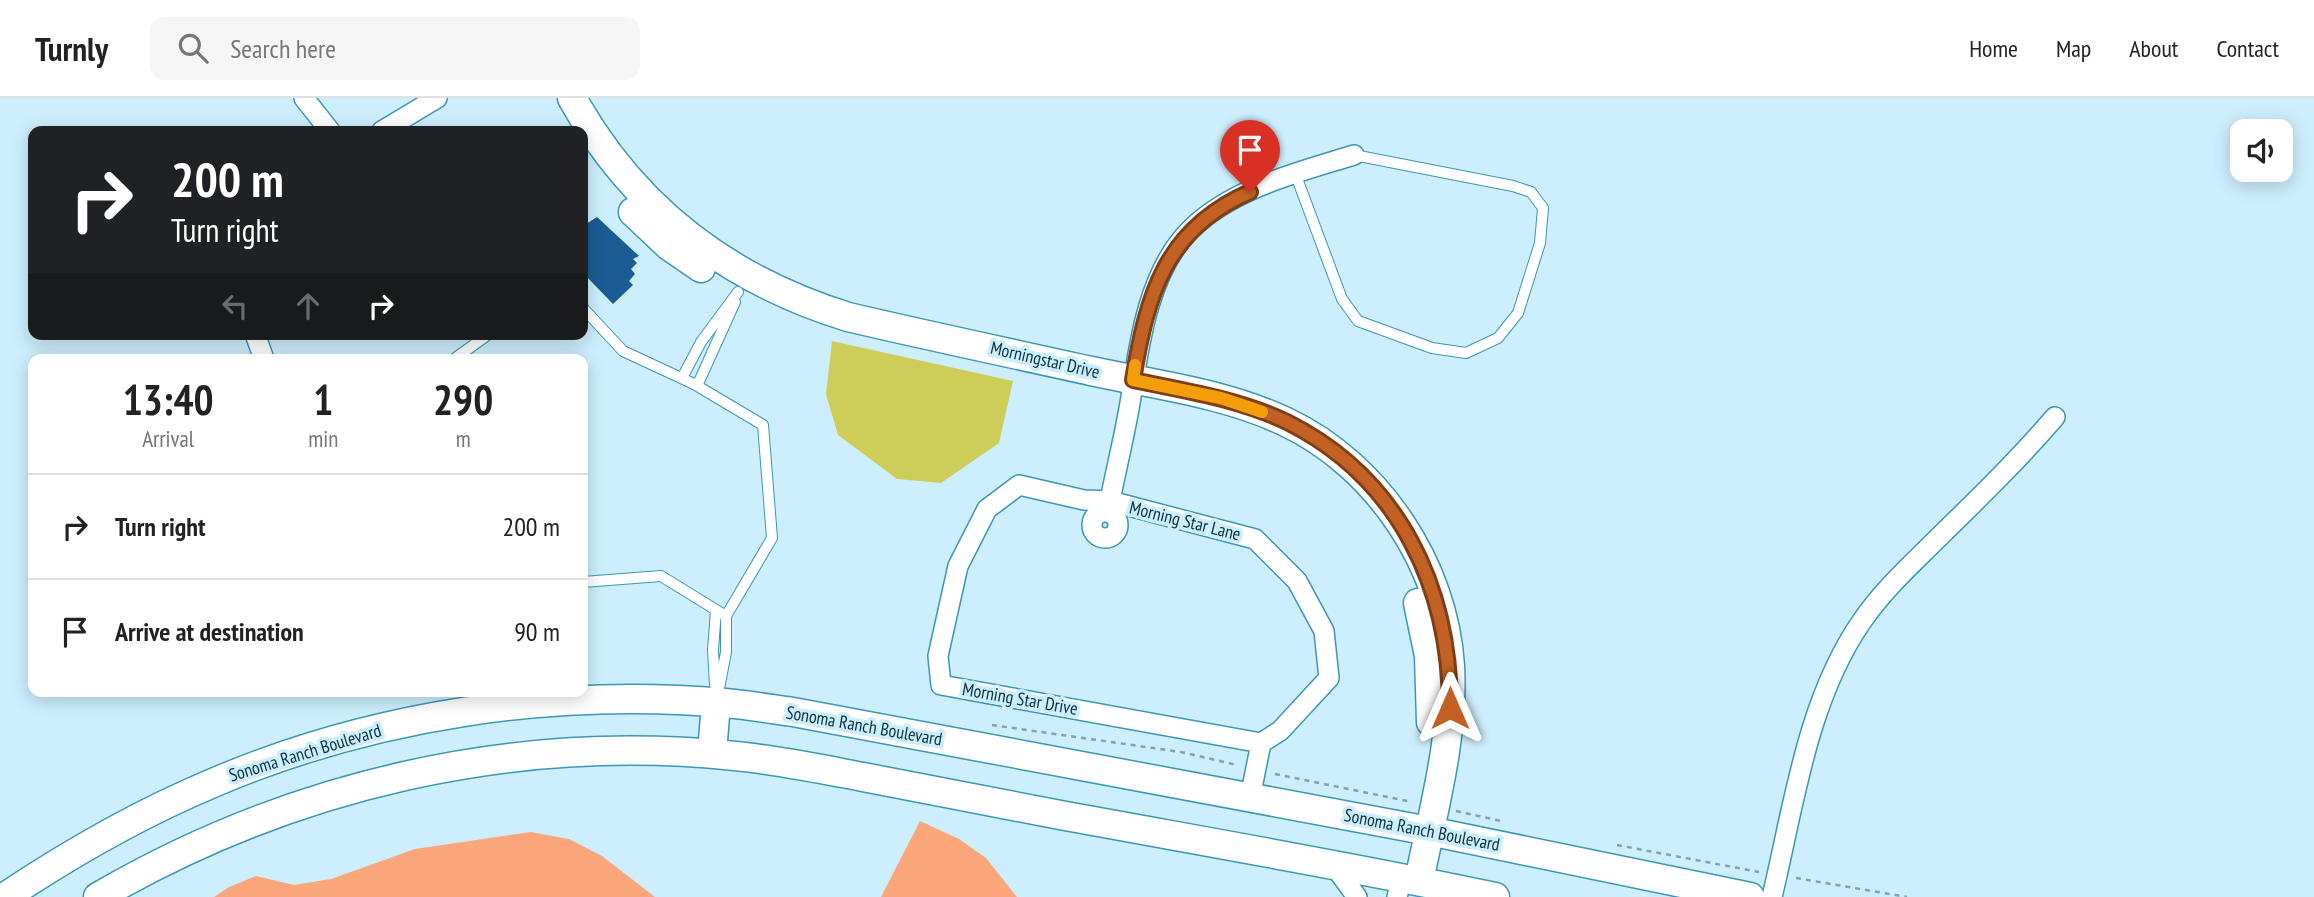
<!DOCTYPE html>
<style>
body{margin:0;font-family:"PT Sans Narrow",sans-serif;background:#f6f6f6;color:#222;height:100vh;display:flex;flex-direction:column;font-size:26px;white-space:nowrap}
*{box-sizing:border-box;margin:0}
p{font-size:23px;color:#767676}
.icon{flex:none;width:38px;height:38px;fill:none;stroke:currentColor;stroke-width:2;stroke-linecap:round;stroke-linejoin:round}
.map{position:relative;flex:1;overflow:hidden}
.sheet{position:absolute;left:28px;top:256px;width:560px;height:343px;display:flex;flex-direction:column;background:#fff;border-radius:14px;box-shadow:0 4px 18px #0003}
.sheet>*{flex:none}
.banner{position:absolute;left:28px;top:28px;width:560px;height:214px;border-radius:14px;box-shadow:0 4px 18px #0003;background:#202124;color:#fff;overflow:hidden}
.buttons{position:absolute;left:2230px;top:21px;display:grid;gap:14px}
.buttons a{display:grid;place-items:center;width:63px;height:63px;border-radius:14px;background:#fff;box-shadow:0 4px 18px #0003;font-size:35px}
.pin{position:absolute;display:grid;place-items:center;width:60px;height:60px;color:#fff;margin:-72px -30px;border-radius:50% 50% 50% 0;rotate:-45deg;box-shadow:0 0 7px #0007}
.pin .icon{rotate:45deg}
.me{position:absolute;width:77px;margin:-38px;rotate:0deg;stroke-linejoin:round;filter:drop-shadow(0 0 5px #0008)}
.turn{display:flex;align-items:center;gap:24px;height:147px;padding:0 28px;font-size:32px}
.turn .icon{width:91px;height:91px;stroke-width:2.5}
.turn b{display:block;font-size:49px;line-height:60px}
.lanes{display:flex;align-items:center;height:66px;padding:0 28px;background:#0003;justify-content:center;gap:35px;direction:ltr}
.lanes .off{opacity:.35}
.eta{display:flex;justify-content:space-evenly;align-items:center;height:119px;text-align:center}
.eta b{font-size:42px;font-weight:700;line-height:49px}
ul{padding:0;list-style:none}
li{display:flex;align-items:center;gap:21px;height:105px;padding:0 28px;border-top:2px solid #e0e0e0}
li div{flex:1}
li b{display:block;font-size:26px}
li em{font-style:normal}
header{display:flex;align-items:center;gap:42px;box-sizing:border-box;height:98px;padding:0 35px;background:#fff;border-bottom:2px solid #e0e0e0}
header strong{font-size:33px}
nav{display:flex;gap:38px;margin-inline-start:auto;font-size:24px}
.search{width:490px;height:63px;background:#f6f6f6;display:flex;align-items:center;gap:18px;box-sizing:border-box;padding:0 24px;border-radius:14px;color:#767676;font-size:26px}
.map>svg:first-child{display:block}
</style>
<header>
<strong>Turnly</strong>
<div class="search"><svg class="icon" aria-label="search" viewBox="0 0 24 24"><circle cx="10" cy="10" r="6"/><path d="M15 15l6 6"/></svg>Search here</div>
<nav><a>Home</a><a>Map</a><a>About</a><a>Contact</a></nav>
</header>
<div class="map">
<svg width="2314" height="799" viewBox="0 0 2314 799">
<rect width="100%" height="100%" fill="#cdeefd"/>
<path fill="#fba77b" d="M 920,723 L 959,741 L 986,760 L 1017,799 L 881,799 Z
M 531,734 L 569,741 L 602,758 L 655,799 L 214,799 L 229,789 L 256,778 L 294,787 L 331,781 L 415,751 Z"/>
<path fill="#cfcd5a" d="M 832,243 L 1013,283 L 999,345 L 941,385 L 897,381 L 838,337 L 826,296 Z"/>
<path fill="#1a5c93" d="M 597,119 L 639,158 L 633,161 L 637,165 L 631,171 L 635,176 L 629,183 L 633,187 L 613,206 L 583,175 L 583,128 Z"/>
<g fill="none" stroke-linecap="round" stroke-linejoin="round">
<g stroke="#3b96ba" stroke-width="12">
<path id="lane" d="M 1295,75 L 1342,201 L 1358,223 L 1432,250 L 1466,255 L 1498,240 L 1518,215 L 1540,145 L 1543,110 L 1531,94 L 1513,88 L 1354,57
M 583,210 L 623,253 L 694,286 L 763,327 L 772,440 L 726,518 L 726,554 L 717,601
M 454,261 L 489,236
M 682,280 L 701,244 L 738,194
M 697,288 L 735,204
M 583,484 L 661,478 L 726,518
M 715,587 L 713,552 L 716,512"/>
</g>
<g stroke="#3b96ba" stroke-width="22">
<path id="street" d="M 304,0 L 330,33
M 382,33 L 437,0
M 255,236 L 264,261
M 1019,387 L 1084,402 L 1110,403 L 1255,441 L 1297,483 L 1324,533 L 1329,580 L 1280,633 L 1261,645 L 941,587 L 938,558 L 958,468 L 987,411 Z
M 1108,413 C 1115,375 1125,337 1131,299 C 1139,245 1149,172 1191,131 C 1233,90 1299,74 1354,57
M1092 427a13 13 0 1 1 26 0a13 13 0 1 1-26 0Z
M 1250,700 L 1261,645
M 1335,769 L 1357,799
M 1397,799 L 1402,780
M 1772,799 C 1794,707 1807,602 1862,523 C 1883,492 1911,467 1937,441 C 1978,401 2018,362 2055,319"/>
</g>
<g stroke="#3b96ba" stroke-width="31">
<path id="secondary" d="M 572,0 C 633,110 728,182 848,219 C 929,238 1010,255 1091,273 C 1156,287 1225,295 1286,324 C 1377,367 1444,467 1450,568 C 1454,640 1433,713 1419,783
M 633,114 L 669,148 L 701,170
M 1418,505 L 1429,558 L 1431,624
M 712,655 L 716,605
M 5,799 C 71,755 139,716 213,685 C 372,617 553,590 725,605 C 748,607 771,611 793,614 L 1429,733 L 1750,799
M 98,799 C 290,687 513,635 735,658 C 778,662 821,671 863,679 C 927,691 991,704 1055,716 C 1201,743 1349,768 1495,799"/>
</g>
<path stroke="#80a4b3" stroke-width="2.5" stroke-dasharray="5 5" stroke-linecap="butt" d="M 992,627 L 1181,654 L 1237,667
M 1275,676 L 1412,704
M 1456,713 L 1501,723
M 1617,747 L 1759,774
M 1796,780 L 1907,799"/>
<use href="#lane" stroke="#fff" stroke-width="10"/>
<use href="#street" stroke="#fff" stroke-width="19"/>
<use href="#secondary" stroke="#fff" stroke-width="28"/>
</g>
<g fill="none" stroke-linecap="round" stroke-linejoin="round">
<g stroke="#7e3f17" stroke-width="18">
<path id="route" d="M 1250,94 C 1165,131 1147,197 1133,282 C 1185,293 1239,301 1287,324 C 1399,380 1450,489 1450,610"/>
</g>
<use href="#route" stroke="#c26123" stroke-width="12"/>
<path stroke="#f59e0b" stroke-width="12" d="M 1135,267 L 1133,282 L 1221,300 L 1262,314"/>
</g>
<g text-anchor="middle" stroke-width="7" stroke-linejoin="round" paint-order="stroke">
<g font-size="18" fill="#093140" stroke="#cdeefd">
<text transform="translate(1045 262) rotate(13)" y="6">Morningstar Drive</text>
<text transform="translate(1185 423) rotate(14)" y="6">Morning Star Lane</text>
<text transform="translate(1020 601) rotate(10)" y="6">Morning Star Drive</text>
<text transform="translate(864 628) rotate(10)" y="6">Sonoma Ranch Boulevard</text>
<text transform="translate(305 655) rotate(-17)" y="6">Sonoma Ranch Boulevard</text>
<text transform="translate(1422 732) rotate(11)" y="6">Sonoma Ranch Boulevard</text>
</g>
</g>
</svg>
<div class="buttons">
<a><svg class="icon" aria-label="sound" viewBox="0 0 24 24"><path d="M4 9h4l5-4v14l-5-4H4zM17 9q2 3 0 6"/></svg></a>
</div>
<div class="pin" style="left:1250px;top:94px;background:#d93025"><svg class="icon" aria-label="arrive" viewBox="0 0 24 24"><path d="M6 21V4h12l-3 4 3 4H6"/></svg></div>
<svg class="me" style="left:1450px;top:610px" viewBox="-20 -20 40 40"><path d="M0-17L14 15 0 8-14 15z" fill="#c26123" stroke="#fff" stroke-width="4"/></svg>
<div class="banner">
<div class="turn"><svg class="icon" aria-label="right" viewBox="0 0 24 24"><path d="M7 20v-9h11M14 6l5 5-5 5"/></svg><div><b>200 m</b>Turn right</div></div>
<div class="lanes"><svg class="icon off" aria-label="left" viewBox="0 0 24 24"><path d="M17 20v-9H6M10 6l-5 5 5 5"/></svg><svg class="icon off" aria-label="ahead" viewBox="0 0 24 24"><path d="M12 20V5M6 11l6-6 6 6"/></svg><svg class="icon" aria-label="right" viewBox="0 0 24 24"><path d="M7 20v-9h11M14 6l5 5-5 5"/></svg></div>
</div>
<section class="sheet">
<div class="eta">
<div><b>13:40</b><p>Arrival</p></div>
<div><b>1</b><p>min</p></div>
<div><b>290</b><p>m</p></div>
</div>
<ul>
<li><svg class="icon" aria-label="right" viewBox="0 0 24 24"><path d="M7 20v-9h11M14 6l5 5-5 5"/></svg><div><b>Turn right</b></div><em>200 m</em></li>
<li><svg class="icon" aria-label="arrive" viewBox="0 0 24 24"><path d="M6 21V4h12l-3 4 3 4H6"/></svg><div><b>Arrive at destination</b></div><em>90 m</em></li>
</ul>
</section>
</div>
